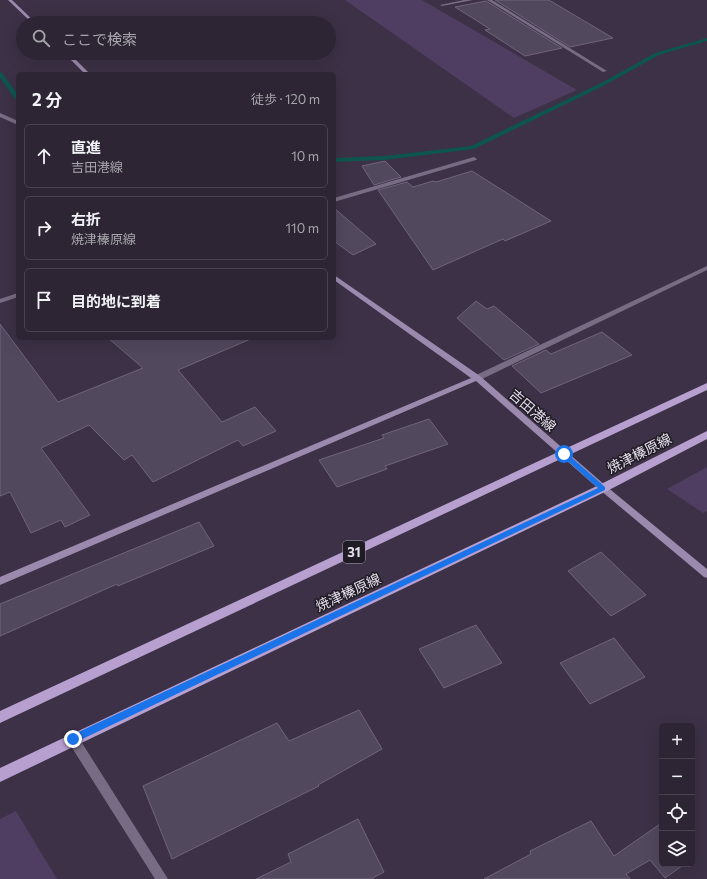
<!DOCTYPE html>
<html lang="ja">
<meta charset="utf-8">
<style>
body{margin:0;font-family:Commissioner,"Noto Sans JP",sans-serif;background:#393140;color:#f1f3f6}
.controls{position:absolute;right:12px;bottom:12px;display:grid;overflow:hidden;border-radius:6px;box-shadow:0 4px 16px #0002}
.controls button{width:36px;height:36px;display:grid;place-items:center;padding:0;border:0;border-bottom:1px solid #48424f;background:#2d2534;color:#f1f3f6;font:20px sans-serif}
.stop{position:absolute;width:12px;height:12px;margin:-9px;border:3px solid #1a73e8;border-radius:50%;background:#fff}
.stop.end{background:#1a73e8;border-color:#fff;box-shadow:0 1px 4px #0008}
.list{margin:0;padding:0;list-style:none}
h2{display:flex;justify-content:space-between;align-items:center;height:52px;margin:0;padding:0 16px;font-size:17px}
h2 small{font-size:13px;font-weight:400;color:#a7a5ac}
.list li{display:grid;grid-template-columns:26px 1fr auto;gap:12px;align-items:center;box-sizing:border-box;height:64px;margin:0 8px 8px;padding:0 8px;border:1px solid #48424f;border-radius:6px}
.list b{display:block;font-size:15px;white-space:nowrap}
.list p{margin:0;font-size:13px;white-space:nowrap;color:#a7a5ac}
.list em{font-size:13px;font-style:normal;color:#a7a5ac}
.icon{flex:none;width:22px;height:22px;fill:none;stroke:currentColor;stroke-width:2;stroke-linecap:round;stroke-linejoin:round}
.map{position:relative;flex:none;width:707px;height:879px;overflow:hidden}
.search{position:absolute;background:#2d2534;box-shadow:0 4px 16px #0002;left:16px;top:16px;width:320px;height:44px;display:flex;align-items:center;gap:10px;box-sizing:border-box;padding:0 14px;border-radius:22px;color:#a7a5ac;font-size:15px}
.panel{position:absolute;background:#2d2534;box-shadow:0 4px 16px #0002;left:16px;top:72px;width:320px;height:268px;border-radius:6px}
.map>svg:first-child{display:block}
.green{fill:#503d62}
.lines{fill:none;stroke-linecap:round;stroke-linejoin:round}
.stream{fill:#0e554f;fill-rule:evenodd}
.building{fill:#52485e;stroke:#6f647c}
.street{fill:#776c83;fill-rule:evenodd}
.secondary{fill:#9b8aae;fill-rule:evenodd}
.primary{fill:#b7a0cf;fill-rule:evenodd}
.route{fill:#1a73e8}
.labels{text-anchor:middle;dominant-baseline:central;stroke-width:3;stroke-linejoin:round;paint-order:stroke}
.shield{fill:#201c25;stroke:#a9a4b0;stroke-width:1}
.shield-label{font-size:13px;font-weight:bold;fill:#e4deeb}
.street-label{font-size:14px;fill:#e4deeb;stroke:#201c25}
</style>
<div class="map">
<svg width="707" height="879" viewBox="0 0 707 879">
<rect width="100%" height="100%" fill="#3c3146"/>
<!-- green -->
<path class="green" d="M345,0H422L577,90L514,118Z
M707,467V511L703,513L667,489Z
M16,811L57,879H0V819Z"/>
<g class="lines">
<!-- stream -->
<path class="stream" d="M707,38V41L659,55L607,84L474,149L384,160L334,162V158L384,156L471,146L603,82L655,53Z
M0,72L2,73L18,95V101L16,100L0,78Z"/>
</g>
<!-- building -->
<path class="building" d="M495,0H549L613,38L570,47Z
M486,1L562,48L525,56L485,30L490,29L455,7Z
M385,161L401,177L374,185L362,166Z
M472,171L551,221L505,241L503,239L433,270L378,190L407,182L413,187L433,181L436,182Z
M334,208L376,244L353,255L334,241Z
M476,301L487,309L494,306L539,344L504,360L457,318Z
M0,324L58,402L143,368L108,338H253L178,370L222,422L255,407L276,431L243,446L238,440L153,482L132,455L124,460L89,425L41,448L90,515L65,527L61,520L31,533L10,492L0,496Z
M602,332L632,355L541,393L512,366L546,350L551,354Z
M429,419L448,444L385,466L387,469L337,487L319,460L384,438L382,435Z
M199,522L214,546L118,586L117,584L0,636V604Z
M601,552L646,595L611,616L568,571Z
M476,625L502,663L444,688L419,649Z
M614,638L645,677L590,704L560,663Z
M359,710L382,749L318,785L319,786L172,859L143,786L277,723L289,741Z
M358,819L384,872L371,879H256L291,862L288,854Z
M591,821L614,856L660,824L662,826V864H685L665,878L650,860L626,874L630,879H484L531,854L530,851Z"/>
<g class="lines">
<!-- street -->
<path class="street" d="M464,0H473L442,6L440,5Z
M487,0H492L607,71L603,72Z
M0,113L18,121V125L0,117Z
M474,157L477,159L476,160L334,202V198Z
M707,266V270L480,380H477L473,378L474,376Z
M18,293V297L0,303V299Z
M73,734L77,735L168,879H155L69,743L68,739L69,735Z"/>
<!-- secondary -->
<path class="secondary" d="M8,0H12L36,23H32Z
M64,53H69L90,74H85Z
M334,275L480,376L606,486L707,569V578L704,577L600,490L476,381L0,585V577L471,378L334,280Z"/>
<!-- primary -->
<path class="primary" d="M707,383V390L0,723V711Z
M707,431V439L607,491L0,782V768L599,485Z"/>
</g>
<!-- route -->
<path class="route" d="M564,451L605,487V490L76,742H70L69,739L70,736L598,488L561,455V452Z"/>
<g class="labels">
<!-- shield labels -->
<rect class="shield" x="343" y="541" width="22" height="22" rx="3"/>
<g class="shield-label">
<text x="354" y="552">31</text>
</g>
<!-- street labels -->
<g class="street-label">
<text transform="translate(533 410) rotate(41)">吉田港線</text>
<text transform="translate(639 453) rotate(-27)">焼津榛原線</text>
<text transform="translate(348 592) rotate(-25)">焼津榛原線</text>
</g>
</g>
</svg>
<div class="controls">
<button>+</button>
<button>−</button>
<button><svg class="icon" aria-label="locate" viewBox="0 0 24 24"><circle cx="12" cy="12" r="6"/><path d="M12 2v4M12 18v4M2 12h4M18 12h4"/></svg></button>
<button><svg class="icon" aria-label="layers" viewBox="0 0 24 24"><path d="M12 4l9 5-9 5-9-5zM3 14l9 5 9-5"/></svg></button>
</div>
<div class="stop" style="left:564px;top:454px"></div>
<div class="stop end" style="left:73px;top:739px"></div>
<div class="search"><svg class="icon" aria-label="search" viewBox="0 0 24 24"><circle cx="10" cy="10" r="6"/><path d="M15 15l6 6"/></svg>ここで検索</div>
<section class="panel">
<h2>2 分<small>徒歩 · 120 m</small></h2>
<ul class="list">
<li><svg class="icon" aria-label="ahead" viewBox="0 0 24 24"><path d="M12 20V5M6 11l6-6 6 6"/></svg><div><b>直進</b><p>吉田港線</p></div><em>10 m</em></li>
<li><svg class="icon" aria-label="right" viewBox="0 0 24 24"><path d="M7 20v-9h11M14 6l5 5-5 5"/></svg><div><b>右折</b><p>焼津榛原線</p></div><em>110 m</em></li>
<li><svg class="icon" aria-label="arrive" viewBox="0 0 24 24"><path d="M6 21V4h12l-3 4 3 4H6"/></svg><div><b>目的地に到着</b></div></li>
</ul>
</section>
</div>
